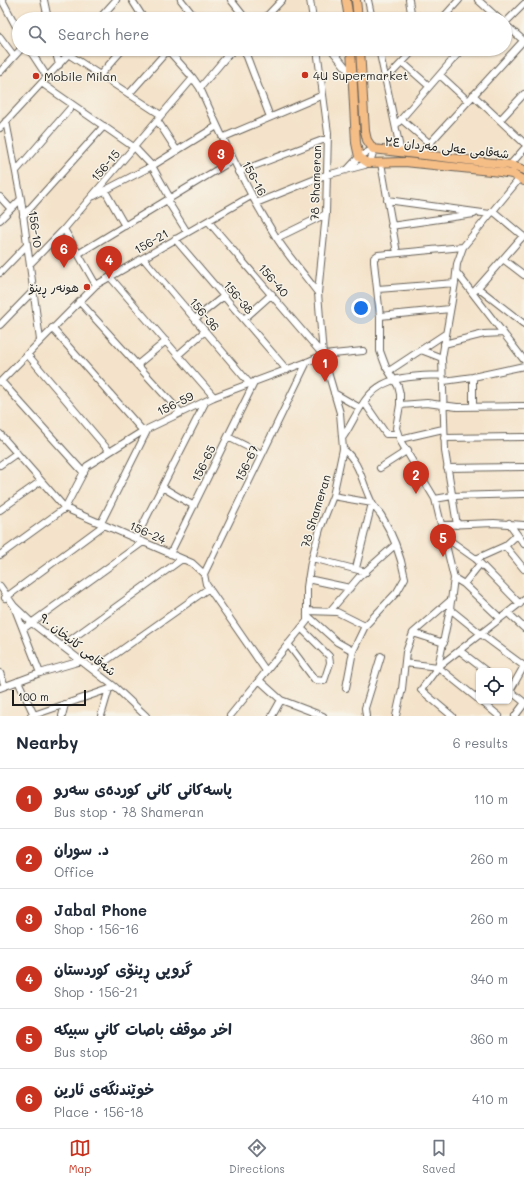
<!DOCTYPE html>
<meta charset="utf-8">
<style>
body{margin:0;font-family:Mali,"Playpen Sans Arabic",sans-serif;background:#f2f2f3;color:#1f2937}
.controls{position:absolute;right:12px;bottom:12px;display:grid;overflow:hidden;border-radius:6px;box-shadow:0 1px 3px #0004}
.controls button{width:36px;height:36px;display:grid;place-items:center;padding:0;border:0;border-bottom:1px solid #e0e1e3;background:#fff;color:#1f2937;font:20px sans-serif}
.scale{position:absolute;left:12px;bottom:10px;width:74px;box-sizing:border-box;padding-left:4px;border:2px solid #1c1c1c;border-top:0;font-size:11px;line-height:14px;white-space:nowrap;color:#1c1c1c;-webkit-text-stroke:3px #f7f3e8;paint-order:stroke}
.you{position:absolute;left:361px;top:308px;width:14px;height:14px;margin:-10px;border:3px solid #fff;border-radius:50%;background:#1a73e8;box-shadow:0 0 0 6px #1a73e833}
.badge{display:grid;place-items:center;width:26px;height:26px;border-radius:50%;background:#c8321e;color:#fff;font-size:13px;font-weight:700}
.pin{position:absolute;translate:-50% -33px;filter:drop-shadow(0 1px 2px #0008)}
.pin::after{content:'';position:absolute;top:21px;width:14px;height:12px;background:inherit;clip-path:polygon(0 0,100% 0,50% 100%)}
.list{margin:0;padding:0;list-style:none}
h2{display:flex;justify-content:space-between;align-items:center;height:52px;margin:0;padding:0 16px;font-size:17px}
h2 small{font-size:13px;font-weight:400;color:#747a83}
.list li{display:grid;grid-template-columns:26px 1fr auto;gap:12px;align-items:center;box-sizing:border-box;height:60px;padding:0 16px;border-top:1px solid #e0e1e3}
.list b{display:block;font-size:15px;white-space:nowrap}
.list p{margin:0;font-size:13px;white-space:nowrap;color:#747a83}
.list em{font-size:13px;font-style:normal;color:#747a83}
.icon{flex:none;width:22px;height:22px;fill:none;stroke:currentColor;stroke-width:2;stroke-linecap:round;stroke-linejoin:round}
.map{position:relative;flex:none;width:524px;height:716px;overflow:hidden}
.search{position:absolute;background:#fff;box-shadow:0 1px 3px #0004;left:12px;right:12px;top:12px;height:44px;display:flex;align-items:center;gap:10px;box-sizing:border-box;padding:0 14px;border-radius:22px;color:#747a83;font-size:15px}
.sheet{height:412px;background:#fff}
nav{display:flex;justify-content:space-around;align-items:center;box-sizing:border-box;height:56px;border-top:1px solid #e0e1e3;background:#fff;font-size:11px;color:#747a83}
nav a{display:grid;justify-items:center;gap:2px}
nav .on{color:#c8321e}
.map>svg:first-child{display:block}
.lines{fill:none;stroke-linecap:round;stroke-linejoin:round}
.minor-casing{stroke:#686259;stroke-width:8}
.major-casing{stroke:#686259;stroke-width:10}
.minor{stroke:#fff;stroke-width:6}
.major{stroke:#f6be87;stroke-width:8}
.poi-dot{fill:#c8321e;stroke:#f7f3e8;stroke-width:1.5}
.labels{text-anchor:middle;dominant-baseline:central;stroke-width:3;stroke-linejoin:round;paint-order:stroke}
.poi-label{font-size:12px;fill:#1c1c1c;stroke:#f7f3e8;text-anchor:start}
.street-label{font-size:12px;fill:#1c1c1c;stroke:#f7f3e8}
</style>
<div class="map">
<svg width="524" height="716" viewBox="0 0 524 716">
<rect width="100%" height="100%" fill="#f7f3e8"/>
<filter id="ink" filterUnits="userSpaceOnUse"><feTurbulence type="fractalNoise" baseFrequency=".025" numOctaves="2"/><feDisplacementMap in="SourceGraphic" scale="8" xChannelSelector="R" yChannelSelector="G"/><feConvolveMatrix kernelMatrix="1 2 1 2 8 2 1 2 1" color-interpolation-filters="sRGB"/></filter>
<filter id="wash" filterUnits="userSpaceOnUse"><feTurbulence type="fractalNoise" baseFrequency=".012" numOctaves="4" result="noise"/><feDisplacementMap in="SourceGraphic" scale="16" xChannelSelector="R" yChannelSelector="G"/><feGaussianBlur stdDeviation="0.9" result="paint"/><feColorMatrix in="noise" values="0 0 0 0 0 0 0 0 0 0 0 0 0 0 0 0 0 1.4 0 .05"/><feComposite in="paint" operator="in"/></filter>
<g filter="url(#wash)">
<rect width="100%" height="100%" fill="#f4e3ca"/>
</g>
<g filter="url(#ink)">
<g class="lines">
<!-- minor casing -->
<g class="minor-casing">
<path id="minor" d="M2,0L19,32
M44,0L48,19
M132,0L144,19
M181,0L196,19
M231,0L246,19
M310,0L313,19
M368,0L372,19
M409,0L412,19
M478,0L499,19
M99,19L116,0
M264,19L282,0
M442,19L459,0
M505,23L524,4
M505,24L524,41
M0,37L14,56
M29,49L48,78
M55,49L59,65
M167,49L193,78L200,88C223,139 246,189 276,237C288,256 304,274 318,293
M221,49L227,56
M244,49L270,117
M331,49L352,75
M379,49L401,153
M68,54L161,115
M403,63L429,86
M0,72L21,49
M440,75L468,101
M99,76L123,49
M386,79L415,49
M43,84L135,148L152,166L170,198
M200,88L227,56L235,49
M129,94L168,50
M473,95L524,143
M401,119L429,143
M157,120L177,151
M500,120L524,94
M6,121L21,199L40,340
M396,125L462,49
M0,128L73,49
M224,137L323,95
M419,155L523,41
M381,163L397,253
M510,165L524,149
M347,170L359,157L373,149
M16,171L73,105
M238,172L328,138
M105,191L125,226
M94,196L152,166L217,126
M0,197L11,209
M167,200L187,232
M387,200L490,214
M256,203L323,176L365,165L371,159L374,150
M493,211L524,237
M23,216L104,126
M0,220L21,199
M208,221L323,355
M391,226L474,214
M64,229L96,285
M277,238L326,214
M175,239L287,370
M78,254L233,160
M143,258L250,384
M503,259L524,275
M30,264L64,229L193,78
M0,273L27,245
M457,273L524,360
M110,277L214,397
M478,288L524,324
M378,289L455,283
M473,293L523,236
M79,301L181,413
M380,316L450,309
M195,319L224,296
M244,319L272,294
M0,325L34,290
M52,328L143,431
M444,344L484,334L503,333
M421,350L442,358
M27,354L109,451
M178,355L205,331
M137,365L166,341
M389,371L445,334
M1,381L84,473
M444,381L473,377
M0,382L96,285L251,196
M334,393L360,408
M364,402L386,434H397
M400,405L427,403L457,407L524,406
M473,407V377L524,366
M0,434L65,508L192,563L204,574L206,584L266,671
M228,437L262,454
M343,437C350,427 355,415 362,405C381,374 410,377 442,375
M444,438L524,437
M400,439L443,429
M0,465L17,453
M380,468L408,450
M447,468L524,467
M162,487L194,506
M333,496L372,503L356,568
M435,499L452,496L524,494
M0,510L41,481
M101,523L148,429
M509,523L524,544
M443,525L494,523L524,525
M457,525L445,451L442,358L455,283L457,264L463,247L520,178
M445,537L476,559L520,604
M136,538L206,401
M505,546L524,569
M170,554L255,381
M0,555L65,508L87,466L143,431L214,397L307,362L323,355L363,351
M312,558L366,572
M476,559L505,546L517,535
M204,574L307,362
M454,578L464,584L500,618
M308,579L350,588
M464,584L480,564
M0,586L14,606L32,623L115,687L146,716
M5,598L104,525
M15,609L40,673
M450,609L481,634L524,666
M307,611L337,612L365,626L397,592L405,578C401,557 393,534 381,515C378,511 374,507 372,503C362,484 361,463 343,449
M330,611L359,577L395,545
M509,614L524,628
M307,615L337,642L353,651
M23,629L143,542
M413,633L444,643
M288,644L315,680L324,681L330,663L329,656L301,628
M62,646L182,559
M460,651L486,671
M405,663L438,667L479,700
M438,667L524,600
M93,670L209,588
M0,673L5,686
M259,680L281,700L323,716
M18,681L34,715
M0,688L40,673L81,661
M346,688L353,651L365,626
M509,690L524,702
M510,691L524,666
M481,701L499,716
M31,716L115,687
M62,716L65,704
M101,716L109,689
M230,716L307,621V587L311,562L320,529L333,496L343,449L340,413L323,355L318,293L326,214L328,133L317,49
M272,716L281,700
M366,716L365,708L381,656
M396,716L402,689L406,652L413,633L452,599
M452,716L421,690L438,667L450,609L454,578L435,499L401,442L396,428L400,405V394L398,386L386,367L380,351V316L374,262V258L378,255L463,247
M515,716L524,704"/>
</g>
<!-- major casing -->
<g class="major-casing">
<path id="major" d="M346,0L349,19
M356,0L358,19
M351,49L356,143L359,157L368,163L405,162L500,172L512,174L524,181
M360,49L365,131L367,140L373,149L510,165L524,170"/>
</g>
<!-- minor -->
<use href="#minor" class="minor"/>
<!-- major -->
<use href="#major" class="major"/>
</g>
</g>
<!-- markers -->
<g class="poi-dot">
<circle cx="305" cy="75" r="4"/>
<circle cx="36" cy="76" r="4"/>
<circle cx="87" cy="287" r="4"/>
</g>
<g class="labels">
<!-- poi labels -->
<g class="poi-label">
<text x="313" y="75">4U Supermarket</text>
<text x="44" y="76">Mobile Milan</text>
<text x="79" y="287" text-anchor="end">ھونەر ڕینۆ</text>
</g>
<!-- street labels -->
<g class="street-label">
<text transform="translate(447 147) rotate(6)">شەقامی عەلی مەردان ٣٤</text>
<text transform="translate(105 165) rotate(-49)">156-15</text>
<text transform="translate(255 178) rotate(62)">156-16</text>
<text transform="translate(315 183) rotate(-88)">78 Shameran</text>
<text transform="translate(36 229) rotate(82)">156-10</text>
<text transform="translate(151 241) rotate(-30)">156-21</text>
<text transform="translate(274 280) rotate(49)">156-40</text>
<text transform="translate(239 297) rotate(50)">156-38</text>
<text transform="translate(205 314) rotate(50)">156-36</text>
<text transform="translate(175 403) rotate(-26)">156-59</text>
<text transform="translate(203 463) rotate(-64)">156-65</text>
<text transform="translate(246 463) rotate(-64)">156-67</text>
<text transform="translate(315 511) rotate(-73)">78 Shameran</text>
<text transform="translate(148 532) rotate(24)">156-24</text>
<text transform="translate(78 644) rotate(38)">شەقامی کانیخان ٩٠</text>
</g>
</g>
</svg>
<div class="controls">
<button><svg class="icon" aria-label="locate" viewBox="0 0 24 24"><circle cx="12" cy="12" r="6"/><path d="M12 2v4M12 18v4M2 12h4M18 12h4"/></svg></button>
</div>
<div class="scale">100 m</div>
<div class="you"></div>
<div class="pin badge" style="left:325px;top:382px">1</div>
<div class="pin badge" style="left:416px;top:494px">2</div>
<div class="pin badge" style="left:221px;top:173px">3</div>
<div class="pin badge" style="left:109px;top:279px">4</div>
<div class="pin badge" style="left:443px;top:557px">5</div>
<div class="pin badge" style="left:64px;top:268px">6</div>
<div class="search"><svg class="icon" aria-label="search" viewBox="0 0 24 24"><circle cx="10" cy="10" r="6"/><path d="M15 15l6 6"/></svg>Search here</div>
</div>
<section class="sheet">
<h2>Nearby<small>6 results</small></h2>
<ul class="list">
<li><span class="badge">1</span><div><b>پاسەکانی کانی کوردەی سەرو</b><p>Bus stop · 78 Shameran</p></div><em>110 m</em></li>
<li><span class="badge">2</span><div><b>د. سوران</b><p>Office</p></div><em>260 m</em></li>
<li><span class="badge">3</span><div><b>Jabal Phone</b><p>Shop · 156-16</p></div><em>260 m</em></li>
<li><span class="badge">4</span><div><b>گروپی ڕینۆی کوردستان</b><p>Shop · 156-21</p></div><em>340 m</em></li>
<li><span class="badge">5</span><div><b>اخر موقف باصات كاني سبيكه</b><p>Bus stop</p></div><em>360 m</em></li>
<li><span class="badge">6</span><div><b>خوێندنگەی ئارین</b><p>Place · 156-18</p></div><em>410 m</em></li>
</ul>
</section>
<nav>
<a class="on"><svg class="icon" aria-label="map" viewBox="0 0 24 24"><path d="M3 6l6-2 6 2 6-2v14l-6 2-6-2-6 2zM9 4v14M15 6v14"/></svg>Map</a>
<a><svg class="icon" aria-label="directions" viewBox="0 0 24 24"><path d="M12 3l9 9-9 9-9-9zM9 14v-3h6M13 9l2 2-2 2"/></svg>Directions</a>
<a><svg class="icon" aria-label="saved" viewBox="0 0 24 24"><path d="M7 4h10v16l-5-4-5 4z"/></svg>Saved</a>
</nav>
